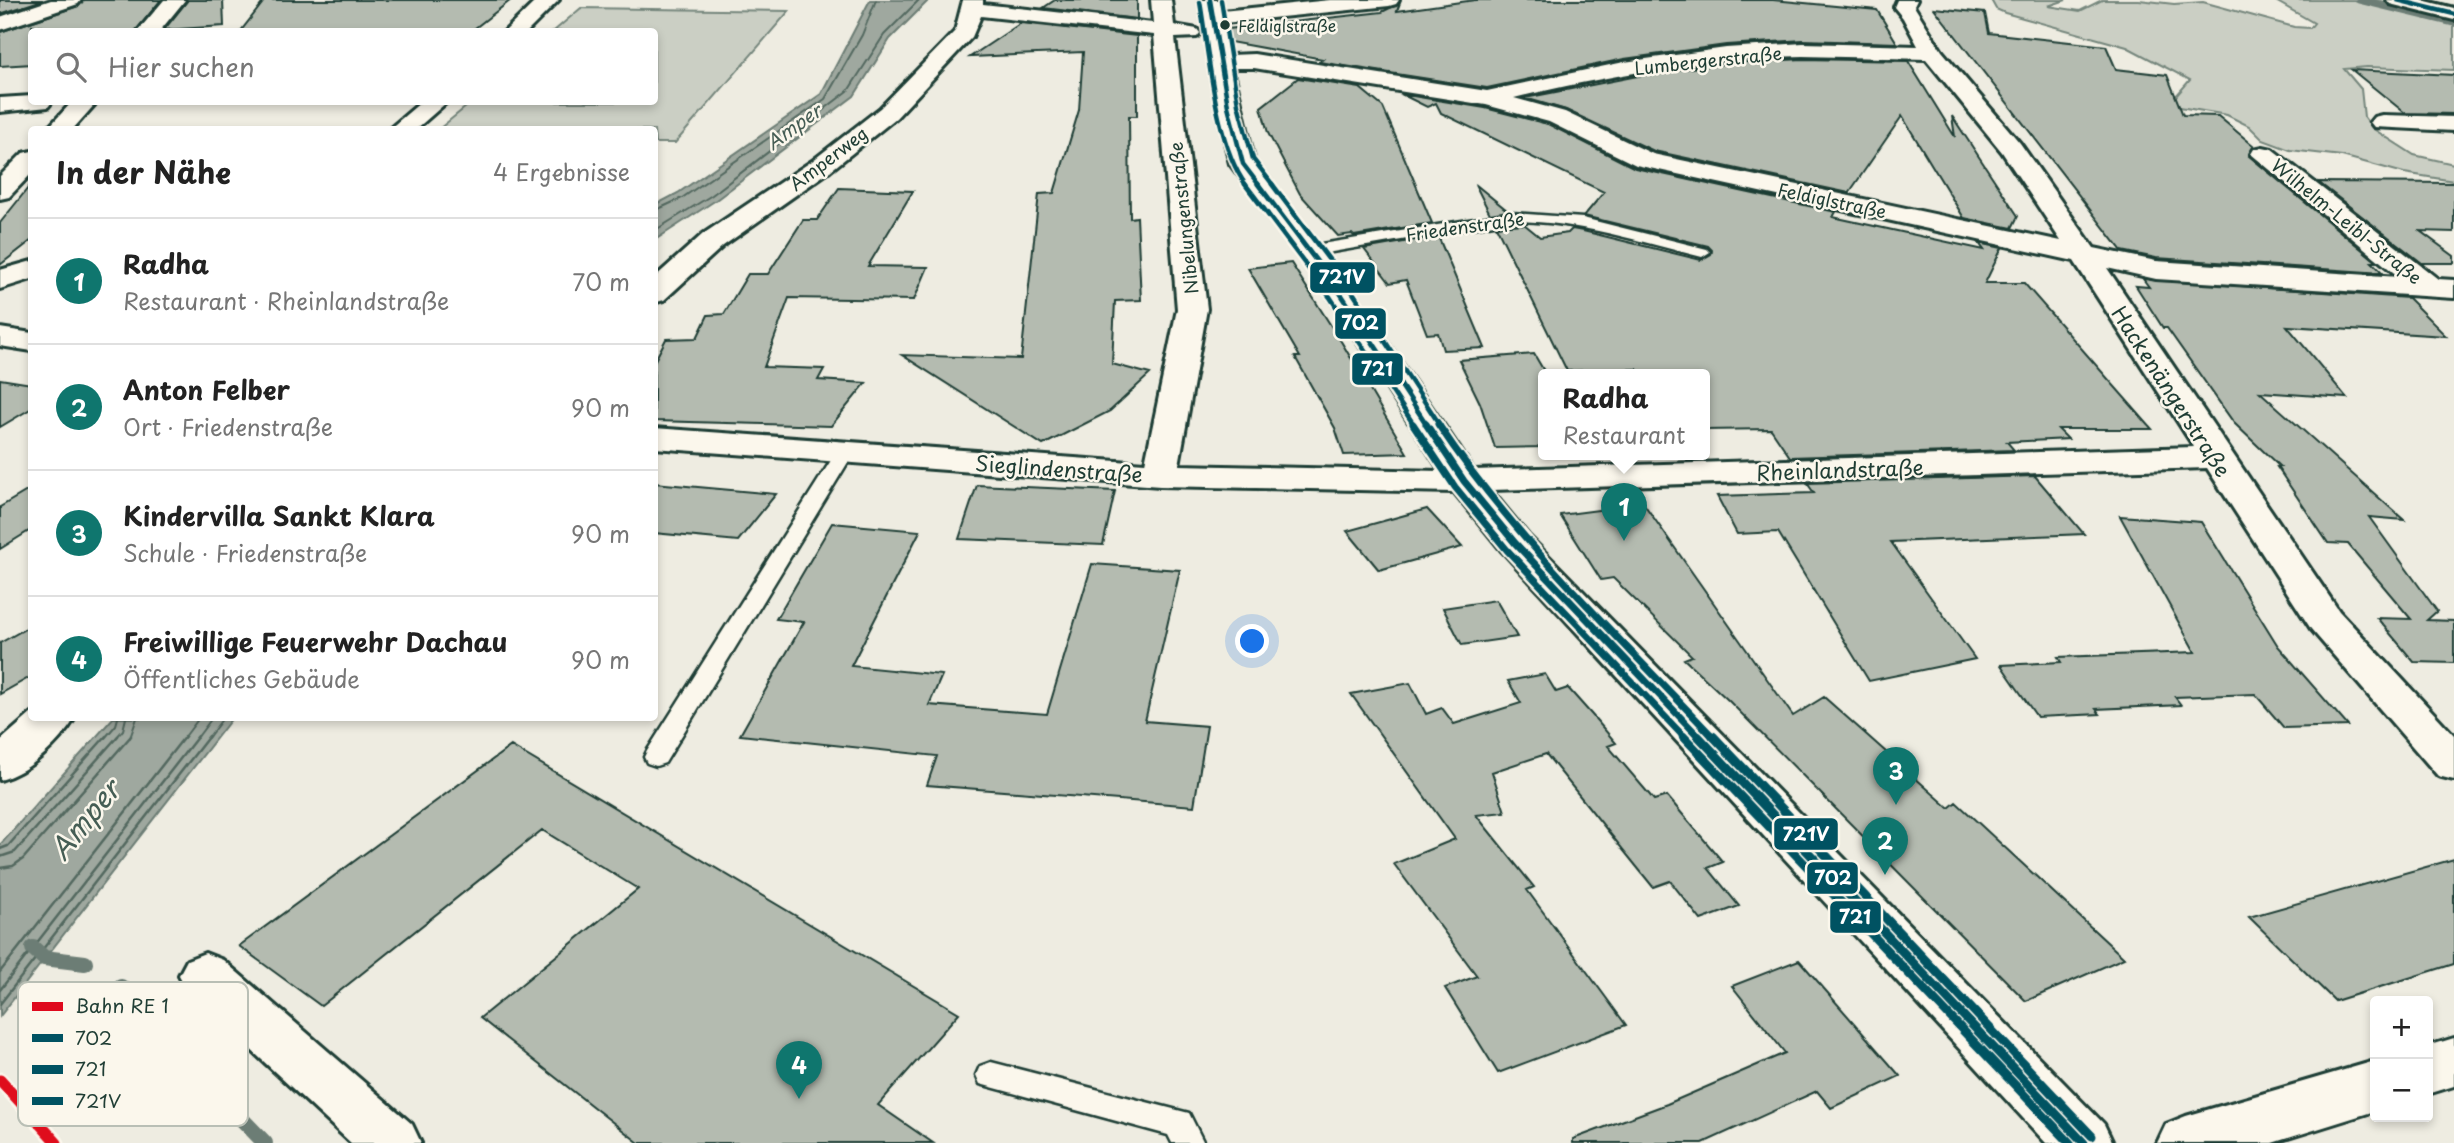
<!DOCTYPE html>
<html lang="de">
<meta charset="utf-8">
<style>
body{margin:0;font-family:"Playpen Sans",sans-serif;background:#f6f6f6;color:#222}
.controls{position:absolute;right:21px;bottom:21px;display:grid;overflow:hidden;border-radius:7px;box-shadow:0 4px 10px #0003}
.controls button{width:63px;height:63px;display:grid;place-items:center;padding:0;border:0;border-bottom:2px solid #e0e0e0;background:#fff;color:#222;font:35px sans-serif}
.you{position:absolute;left:1253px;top:642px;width:24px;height:24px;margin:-18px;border:5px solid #fff;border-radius:50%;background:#1a73e8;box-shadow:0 0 0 10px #1a73e833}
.badge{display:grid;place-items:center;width:46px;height:46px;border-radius:50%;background:#0f766e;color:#fff;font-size:23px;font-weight:700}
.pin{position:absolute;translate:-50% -58px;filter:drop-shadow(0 2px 4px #0008)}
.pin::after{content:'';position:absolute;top:37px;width:24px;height:21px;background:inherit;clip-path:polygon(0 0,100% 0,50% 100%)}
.popup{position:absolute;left:1538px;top:369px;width:172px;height:91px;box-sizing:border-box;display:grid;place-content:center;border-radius:7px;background:#fff;filter:drop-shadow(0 2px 5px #0005);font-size:23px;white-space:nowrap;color:#767676}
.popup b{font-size:26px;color:#222}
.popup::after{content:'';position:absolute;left:50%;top:100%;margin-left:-14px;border:14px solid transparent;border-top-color:#fff}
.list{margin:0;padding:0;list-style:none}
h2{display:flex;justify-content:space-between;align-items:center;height:91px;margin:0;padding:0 28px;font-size:30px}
h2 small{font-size:23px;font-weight:400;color:#767676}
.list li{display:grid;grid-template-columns:46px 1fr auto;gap:21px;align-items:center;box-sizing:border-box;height:126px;padding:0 28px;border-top:2px solid #e0e0e0}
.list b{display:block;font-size:26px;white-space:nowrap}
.list p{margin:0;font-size:23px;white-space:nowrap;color:#767676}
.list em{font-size:23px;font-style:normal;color:#767676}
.icon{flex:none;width:38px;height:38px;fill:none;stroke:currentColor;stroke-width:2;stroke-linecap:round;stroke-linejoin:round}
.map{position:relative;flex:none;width:2454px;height:1143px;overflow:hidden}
.search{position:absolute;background:#fff;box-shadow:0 4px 10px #0003;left:28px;top:28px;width:630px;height:77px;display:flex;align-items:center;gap:18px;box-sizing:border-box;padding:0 24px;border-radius:7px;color:#767676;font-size:26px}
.panel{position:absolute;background:#fff;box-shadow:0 4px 10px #0003;left:28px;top:126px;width:630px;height:595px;border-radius:7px}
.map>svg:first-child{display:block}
.green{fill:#cbcfc4;stroke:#75867c;stroke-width:2}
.water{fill:#9fa89f;stroke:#6c7d74;stroke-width:2}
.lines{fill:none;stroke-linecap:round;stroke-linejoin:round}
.shore-far1{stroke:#52685f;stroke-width:2}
.shore{stroke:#52685f;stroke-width:2.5}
.stream-far1{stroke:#6c7d74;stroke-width:7}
.stream{stroke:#6c7d74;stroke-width:16}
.building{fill:#b4bbb0;stroke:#1f3d34;stroke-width:2}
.service-casing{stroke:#1f3d34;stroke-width:5}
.minor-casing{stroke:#1f3d34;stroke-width:6}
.service{fill:#fbf7ec;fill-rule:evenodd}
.minor{fill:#fbf7ec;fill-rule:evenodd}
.bus-1-far3-casing{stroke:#fbf7ec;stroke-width:8}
.bus-1-far2-casing{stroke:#fbf7ec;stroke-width:10}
.bus-1-far1-casing{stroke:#fbf7ec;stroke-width:12}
.bus-1-casing{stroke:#fbf7ec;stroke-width:14}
.bus-2-far3-casing{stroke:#fbf7ec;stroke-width:8}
.bus-2-far2-casing{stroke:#fbf7ec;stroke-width:10}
.bus-2-far1-casing{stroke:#fbf7ec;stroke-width:12}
.bus-2-casing{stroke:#fbf7ec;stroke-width:14}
.bus-3-far3-casing{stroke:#fbf7ec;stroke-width:8}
.bus-3-far2-casing{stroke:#fbf7ec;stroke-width:10}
.bus-3-far1-casing{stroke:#fbf7ec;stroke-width:12}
.bus-3-casing{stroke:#fbf7ec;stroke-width:14}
.bus-1-far3{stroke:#005262;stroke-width:4.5}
.bus-1-far2{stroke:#005262;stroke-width:5}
.bus-1-far1{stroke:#005262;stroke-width:7}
.bus-1{stroke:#005262;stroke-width:9}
.bus-2-far3{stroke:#005262;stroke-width:4.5}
.bus-2-far2{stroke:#005262;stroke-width:5}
.bus-2-far1{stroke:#005262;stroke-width:7}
.bus-2{stroke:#005262;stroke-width:9}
.bus-3-far3{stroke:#005262;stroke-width:4.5}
.bus-3-far2{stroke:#005262;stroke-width:5}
.bus-3-far1{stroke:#005262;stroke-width:7}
.bus-3{stroke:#005262;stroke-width:9}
.rail-1-casing{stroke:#fbf7ec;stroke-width:17}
.rail-1{stroke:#df091d;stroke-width:11}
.bus-dot{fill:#1f3d34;stroke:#fbf7ec;stroke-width:2.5}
.labels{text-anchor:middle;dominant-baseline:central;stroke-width:5;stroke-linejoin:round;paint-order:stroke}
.far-bus-label{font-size:16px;fill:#1f3d34;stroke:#fbf7ec;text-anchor:start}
.far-street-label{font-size:18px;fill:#1f3d34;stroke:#fbf7ec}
.far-water-label{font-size:19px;font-style:italic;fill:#455d54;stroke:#fbf7ec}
.street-label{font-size:21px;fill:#1f3d34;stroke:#fbf7ec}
.near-water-label{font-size:28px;font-style:italic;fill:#455d54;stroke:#fbf7ec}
.key{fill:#fbf7ec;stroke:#b9bfb5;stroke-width:2}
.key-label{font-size:19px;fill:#1f3d34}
.line-badge{stroke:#fbf7ec;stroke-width:2.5}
.badge-label{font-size:19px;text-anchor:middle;font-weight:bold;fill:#fff}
</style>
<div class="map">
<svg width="2454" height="1143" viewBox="0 0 2454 1143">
<rect width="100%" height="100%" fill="#eeece1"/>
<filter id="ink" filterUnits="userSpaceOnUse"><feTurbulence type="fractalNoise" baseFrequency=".0143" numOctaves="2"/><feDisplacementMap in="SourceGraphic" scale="14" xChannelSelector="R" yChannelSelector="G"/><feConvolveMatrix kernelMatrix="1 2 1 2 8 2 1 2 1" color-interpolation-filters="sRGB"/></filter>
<g filter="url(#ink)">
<!-- green -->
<path class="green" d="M1991,0H2066L2048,6L2080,11L2102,0H2139L2174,4L2203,2L2294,27L2310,28L2314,23L2274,0H2377L2454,19V70L2367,67L2344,69L2361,89L2364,117L2372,128L2414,155L2454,164V181L2404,173L2342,156L2290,150L2263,140L2249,126L2227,115L2168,105L2190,80L2127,47L2005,13L1996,9Z
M581,8L789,11L675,143H655L654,130L439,129L472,102H654V32L554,31Z"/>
<!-- water -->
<path class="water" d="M870,0H929L890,39L854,96L716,200L655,240V205L678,193L821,94Z
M113,718H232L0,1016V845Z"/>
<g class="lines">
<!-- shore-far1 -->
<path class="shore-far1" d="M654,211L682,198L825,99L862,35L876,0
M654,231L712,195L848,91L884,35L919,0
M105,738L116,725L118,718
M116,738L123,730L126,718
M130,738L137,718
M184,738L199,718
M197,738L212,718
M208,738L223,718"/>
<!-- shore -->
<path class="shore" d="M0,849L8,846L106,736
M0,857L15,852L118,736
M0,868L13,866L23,859L131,736
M0,972L185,736
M0,990L198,736
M0,1004L209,736"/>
<!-- stream-far1 -->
<path class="stream-far1" d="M2359,0L2454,23"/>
<!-- stream -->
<path class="stream" d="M33,948L44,958L85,963
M121,987L192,1068L265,1143"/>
</g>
<!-- building -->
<path class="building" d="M0,0H43L0,14Z
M84,0H161L135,32H71L32,25V64L0,66V32L79,6Z
M188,0H223L224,26L164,30Z
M265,0H511L470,32H240Z
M1055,0H1137V19L1043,8Z
M1475,0H1773L1877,10L1897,43L1803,40L1726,45L1624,59L1487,88L1319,62L1323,59L1230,42L1228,29L1382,12L1400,3L1397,11Z
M1934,8L1985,13L1989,33L2106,46L2116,69L2167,75L2183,115L2218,116L2254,146L2249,156L2377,262H2372L2383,273L2156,258L2122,251Z
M1021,23L1137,36V116H1129L1130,218L1137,217L1141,300L1115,301L1112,364L1150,374L1110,411L1043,445L902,355L1021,359L1039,194L1054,193L1079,110L1083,52L970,57Z
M1803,59L1908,61L1955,137L1952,116L2018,216L2012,228L1964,218L1902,116L1849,193L1654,151L1566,110L1525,98L1658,72L1731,63Z
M2352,70L2454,75V114L2405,113Z
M1298,78L1360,88L1383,107L1432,223L1354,236L1352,234L1338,236L1300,194L1268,133L1261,107Z
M1401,94L1485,108L1548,124L1635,168L1836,212L1833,217L1984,250L1979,243L2002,248L1985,283H2024L2152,429H2058L2068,439L2007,442L2014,450L1790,457L1771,429L1704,430V375H1641L1637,369L1567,371L1496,226L1524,224L1540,237L1568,233L1572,229L1583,231L1701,260L1711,254L1712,250L1708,246L1584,216L1604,192L1441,113L1436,103L1427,107Z
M2318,182L2454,183V232L2420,231L2454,256V263H2422Z
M32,183V240L0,265V223Z
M1475,184L1508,211L1490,214Z
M839,188L913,191L868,266L928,267L914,300L789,298L764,367L824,369L818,380L866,383L831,426L654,421V362L666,339L697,338L708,315L724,314L748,274H768L803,220H817Z
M1438,236L1485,348L1443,350L1438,333L1427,334L1406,280L1390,283L1364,249Z
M1291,263L1342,343L1407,453L1344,455L1335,428L1295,357H1300L1248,268Z
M2143,279L2408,298L2446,336L2287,326L2347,398L2260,392L2404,520L2369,517L2437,611L2427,620L2454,621V663L2414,662L2377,618L2411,619L2348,544L2328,543L2277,467H2280L2234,423L2167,328H2163L2136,286L2149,287Z
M1534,354L1544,371V447L1495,448L1480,403L1459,360Z
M0,379L32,384V408L0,427Z
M2035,476L2084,534L1891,542L1975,659L1869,681L1778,532L1737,534L1717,496L1814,493L1807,483Z
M654,483L776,494L738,541L654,533Z
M977,485L1115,491L1103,545L959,539Z
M32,488V529L0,549V507Z
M1644,504L1793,716L1824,697L1949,808L1956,802L2124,958L2026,1001L1729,701L1684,659L1692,656L1613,578L1601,580L1560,515Z
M1427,509L1462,547L1379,570L1347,531Z
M2120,516L2201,522L2278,646L2348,726L2284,728L2255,694L2175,697L2181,705L2096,709L2100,714L2037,717L2001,665L2061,662L2058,657L2195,652Z
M832,523L920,531L851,666L942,675L929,705L1047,714L1092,564L1180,570L1145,721L1207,726L1194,806L927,785L937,756L740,735L804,622L776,619Z
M1496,600L1517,637L1462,645L1443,608Z
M32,625V676L0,694V643Z
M1545,674L1556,692L1568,688L1592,715L1616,743L1608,746L1654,800L1667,796L1723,862L1708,868L1739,906L1701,920L1670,881L1653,887L1546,754L1492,772L1505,812L1476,815L1534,887L1527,890L1626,1025L1498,1073L1445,988L1477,976L1394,864L1455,839L1351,694L1410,683L1426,714L1442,708L1454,724L1521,703L1508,681Z
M511,746L959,1013L878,1105L933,1143H639L480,1018L638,889L542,830L321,1006L239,946Z
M2454,859V964L2335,1001L2249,917Z
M1799,960L1900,1076L1831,1108L1817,1091L1703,1143H1573V1139L1667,1104L1785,1053L1732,986Z"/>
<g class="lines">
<!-- service casing -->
<g class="service-casing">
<path id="service" d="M1511,213L1583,218L1707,249L1710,252L1702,257C1638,241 1577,221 1511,221L1309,256L1301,251L1309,246Z
M844,448L853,454L665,763L656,766L647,763L644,757L647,751L835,454Z
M991,1062L1189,1113L1204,1143H1172L1168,1135L980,1084L976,1075L980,1066Z"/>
</g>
<!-- minor casing -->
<g class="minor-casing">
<path id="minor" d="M51,0H81L78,4L0,30V17Z
M164,0H185L159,32H137Z
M537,0H559L527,32H504Z
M963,0H983V4L1153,23L1151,0H1171L1174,25L1197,29L1200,33L1197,37L1175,38L1207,309L1179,465L1440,471L1326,294L1230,164L1216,106L1200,0H1220L1222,11L1330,0H1399L1396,4L1389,6L1224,23L1230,55L1254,54L1487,91L1624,62L1726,48L1803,43L1918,46L1903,18L1894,7L1897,0H1917L1914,6L1942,51L2020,143L2094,248L2156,261L2399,277L2251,154L2254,149L2263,147L2272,149L2438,279L2454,280V298L2156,279L2107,268L2339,611L2454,735V780L2438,776L2311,629L2207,468L1491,490L1528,535L2104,1124L2113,1143H2046L1502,551L1454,492L1160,486L654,448V428L1145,463L1177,309L1154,35L981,16L972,37L896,118L830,171L723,246L664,300L654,303V278L703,234L812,161L880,108L955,31ZM1803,56L1926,59L2002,152L2061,241L1653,154L1565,112L1514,98C1609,75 1706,58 1803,56ZM1233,68H1254L1486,105L1549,122L1636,165L2074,261L2194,447L1474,470L1349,285L1255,163Z
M2387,0H2422L2454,8V20L2390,4Z
M32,96V102H52L48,107L0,112V98Z
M72,102H97L72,130H46Z
M421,102H447L415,130H388Z
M2382,115L2454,117V131L2374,127L2370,122L2374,117Z
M32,151V173L9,197L0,199V176L23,153Z
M32,261V279L0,289V270Z
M0,328L32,333V351L0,346Z
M32,713V718H75C59,744 29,772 0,780V741Z
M205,953L223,960L412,1124L421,1143H351L187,990L179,975L187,960Z
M2454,1038V1086L2428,1094V1046Z
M2375,1061V1111L2272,1143H2157L2166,1124L2186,1116Z"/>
</g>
<!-- service -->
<use href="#service" class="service"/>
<!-- minor -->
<use href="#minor" class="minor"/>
<!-- bus-1-far3 casing -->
<g class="bus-1-far3-casing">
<path id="bus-1-far3" d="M1210,0L1228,106L1243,164L1259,185
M2397,0L2454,14"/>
</g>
<!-- bus-1-far2 casing -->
<g class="bus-1-far2-casing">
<path id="bus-1-far2" d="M1258,184L1339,291L1427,425"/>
</g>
<!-- bus-1-far1 casing -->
<g class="bus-1-far1-casing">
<path id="bus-1-far1" d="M1426,424L1464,481L1515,543L1700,738"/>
</g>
<!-- bus-1 casing -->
<g class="bus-1-casing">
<path id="bus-1" d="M1698,736L2084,1143"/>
</g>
<!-- bus-2-far3 casing -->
<g class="bus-2-far3-casing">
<path id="bus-2-far3" d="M1200,2C1209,54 1215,144 1246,185"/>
</g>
<!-- bus-2-far2 casing -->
<g class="bus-2-far2-casing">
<path id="bus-2-far2" d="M1245,184L1330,297L1414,425"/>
</g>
<!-- bus-2-far1 casing -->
<g class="bus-2-far1-casing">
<path id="bus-2-far1" d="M1413,424L1455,487L1507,550L1685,738"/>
</g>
<!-- bus-2 casing -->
<g class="bus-2-casing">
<path id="bus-2" d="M1683,736L2070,1143"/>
</g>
<!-- bus-3-far3 casing -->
<g class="bus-3-far3-casing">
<path id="bus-3-far3" d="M1221,0L1238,104L1253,159L1273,185"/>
</g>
<!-- bus-3-far2 casing -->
<g class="bus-3-far2-casing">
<path id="bus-3-far2" d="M1272,184L1348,285L1440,425"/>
</g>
<!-- bus-3-far1 casing -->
<g class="bus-3-far1-casing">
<path id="bus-3-far1" d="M1438,424C1515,540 1619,637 1714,738"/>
</g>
<!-- bus-3 casing -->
<g class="bus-3-casing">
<path id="bus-3" d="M1713,736L2092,1136"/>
</g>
<!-- bus-1-far3 -->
<use href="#bus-1-far3" class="bus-1-far3"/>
<!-- bus-1-far2 -->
<use href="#bus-1-far2" class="bus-1-far2"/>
<!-- bus-1-far1 -->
<use href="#bus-1-far1" class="bus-1-far1"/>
<!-- bus-1 -->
<use href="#bus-1" class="bus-1"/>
<!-- bus-2-far3 -->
<use href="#bus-2-far3" class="bus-2-far3"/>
<!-- bus-2-far2 -->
<use href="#bus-2-far2" class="bus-2-far2"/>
<!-- bus-2-far1 -->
<use href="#bus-2-far1" class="bus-2-far1"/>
<!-- bus-2 -->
<use href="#bus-2" class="bus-2"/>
<!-- bus-3-far3 -->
<use href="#bus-3-far3" class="bus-3-far3"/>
<!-- bus-3-far2 -->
<use href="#bus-3-far2" class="bus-3-far2"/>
<!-- bus-3-far1 -->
<use href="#bus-3-far1" class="bus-3-far1"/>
<!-- bus-3 -->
<use href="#bus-3" class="bus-3"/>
<!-- rail-1 casing -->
<g class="rail-1-casing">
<path id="rail-1" d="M0,1080L57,1143"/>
</g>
<!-- rail-1 -->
<use href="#rail-1" class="rail-1"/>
</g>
</g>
<!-- markers -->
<circle class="bus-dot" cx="1225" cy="25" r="6"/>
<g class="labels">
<!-- far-bus labels -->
<g class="far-bus-label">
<text x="1238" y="25">Feldiglstraße</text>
</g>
<!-- far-street labels -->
<g class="far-street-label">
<text transform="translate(1708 60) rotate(-6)">Lumbergerstraße</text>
<text transform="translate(828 158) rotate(-37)">Amperweg</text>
<text transform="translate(1832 200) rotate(12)">Feldiglstraße</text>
<text transform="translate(1183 218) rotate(-96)">Nibelungenstraße</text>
<text transform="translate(2347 221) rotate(39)">Wilhelm-Leibl-Straße</text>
<text transform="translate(1465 226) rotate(-8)">Friedenstraße</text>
</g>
<!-- far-water labels -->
<g class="far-water-label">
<text transform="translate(793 126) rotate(-36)">Amper</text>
</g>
<!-- street labels -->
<g class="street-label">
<text transform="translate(2172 391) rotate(57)">Hackenängerstraße</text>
<text transform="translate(1059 468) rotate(4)">Sieglindenstraße</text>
<text transform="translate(1840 469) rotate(-2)">Rheinlandstraße</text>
</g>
<!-- near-water labels -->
<g class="near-water-label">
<text transform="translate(84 819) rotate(-51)">Amper</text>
</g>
</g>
<!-- legend -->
<rect x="18" y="982" width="230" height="144" rx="10" class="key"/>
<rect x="32" y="1002" width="31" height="9" fill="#df091d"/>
<rect x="32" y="1034" width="31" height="8" fill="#005262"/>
<rect x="32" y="1065" width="31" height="9" fill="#005262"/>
<rect x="32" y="1097" width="31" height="8" fill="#005262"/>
<g class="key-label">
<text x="75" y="1013">Bahn RE 1</text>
<text x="75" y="1045">702</text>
<text x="75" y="1076">721</text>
<text x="75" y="1108">721V</text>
</g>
<g class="line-badge">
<rect x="1309" y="261" width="67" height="33" rx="7" fill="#005262"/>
<rect x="1334" y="307" width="53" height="33" rx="7" fill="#005262"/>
<rect x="1351" y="352" width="53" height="34" rx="7" fill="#005262"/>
<rect x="1773" y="817" width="66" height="34" rx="7" fill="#005262"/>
<rect x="1806" y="861" width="53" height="34" rx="7" fill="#005262"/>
<rect x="1829" y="900" width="53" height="34" rx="7" fill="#005262"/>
</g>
<g class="badge-label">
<text x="1342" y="284">721V</text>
<text x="1360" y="330">702</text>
<text x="1377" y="376">721</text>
<text x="1806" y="841">721V</text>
<text x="1833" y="885">702</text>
<text x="1855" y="924">721</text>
</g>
</svg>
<div class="controls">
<button>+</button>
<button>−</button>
</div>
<div class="you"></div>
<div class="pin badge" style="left:1624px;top:541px">1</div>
<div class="popup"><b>Radha</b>Restaurant</div>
<div class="pin badge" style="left:1885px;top:875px">2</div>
<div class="pin badge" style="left:1896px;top:805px">3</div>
<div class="pin badge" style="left:799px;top:1099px">4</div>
<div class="search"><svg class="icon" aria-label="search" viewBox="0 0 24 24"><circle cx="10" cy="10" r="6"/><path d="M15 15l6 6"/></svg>Hier suchen</div>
<section class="panel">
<h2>In der Nähe<small>4 Ergebnisse</small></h2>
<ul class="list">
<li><span class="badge">1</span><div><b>Radha</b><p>Restaurant · Rheinlandstraße</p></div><em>70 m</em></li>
<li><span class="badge">2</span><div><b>Anton Felber</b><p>Ort · Friedenstraße</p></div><em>90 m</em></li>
<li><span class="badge">3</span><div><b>Kindervilla Sankt Klara</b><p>Schule · Friedenstraße</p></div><em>90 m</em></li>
<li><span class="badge">4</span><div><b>Freiwillige Feuerwehr Dachau</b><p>Öffentliches Gebäude</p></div><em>90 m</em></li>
</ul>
</section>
</div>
